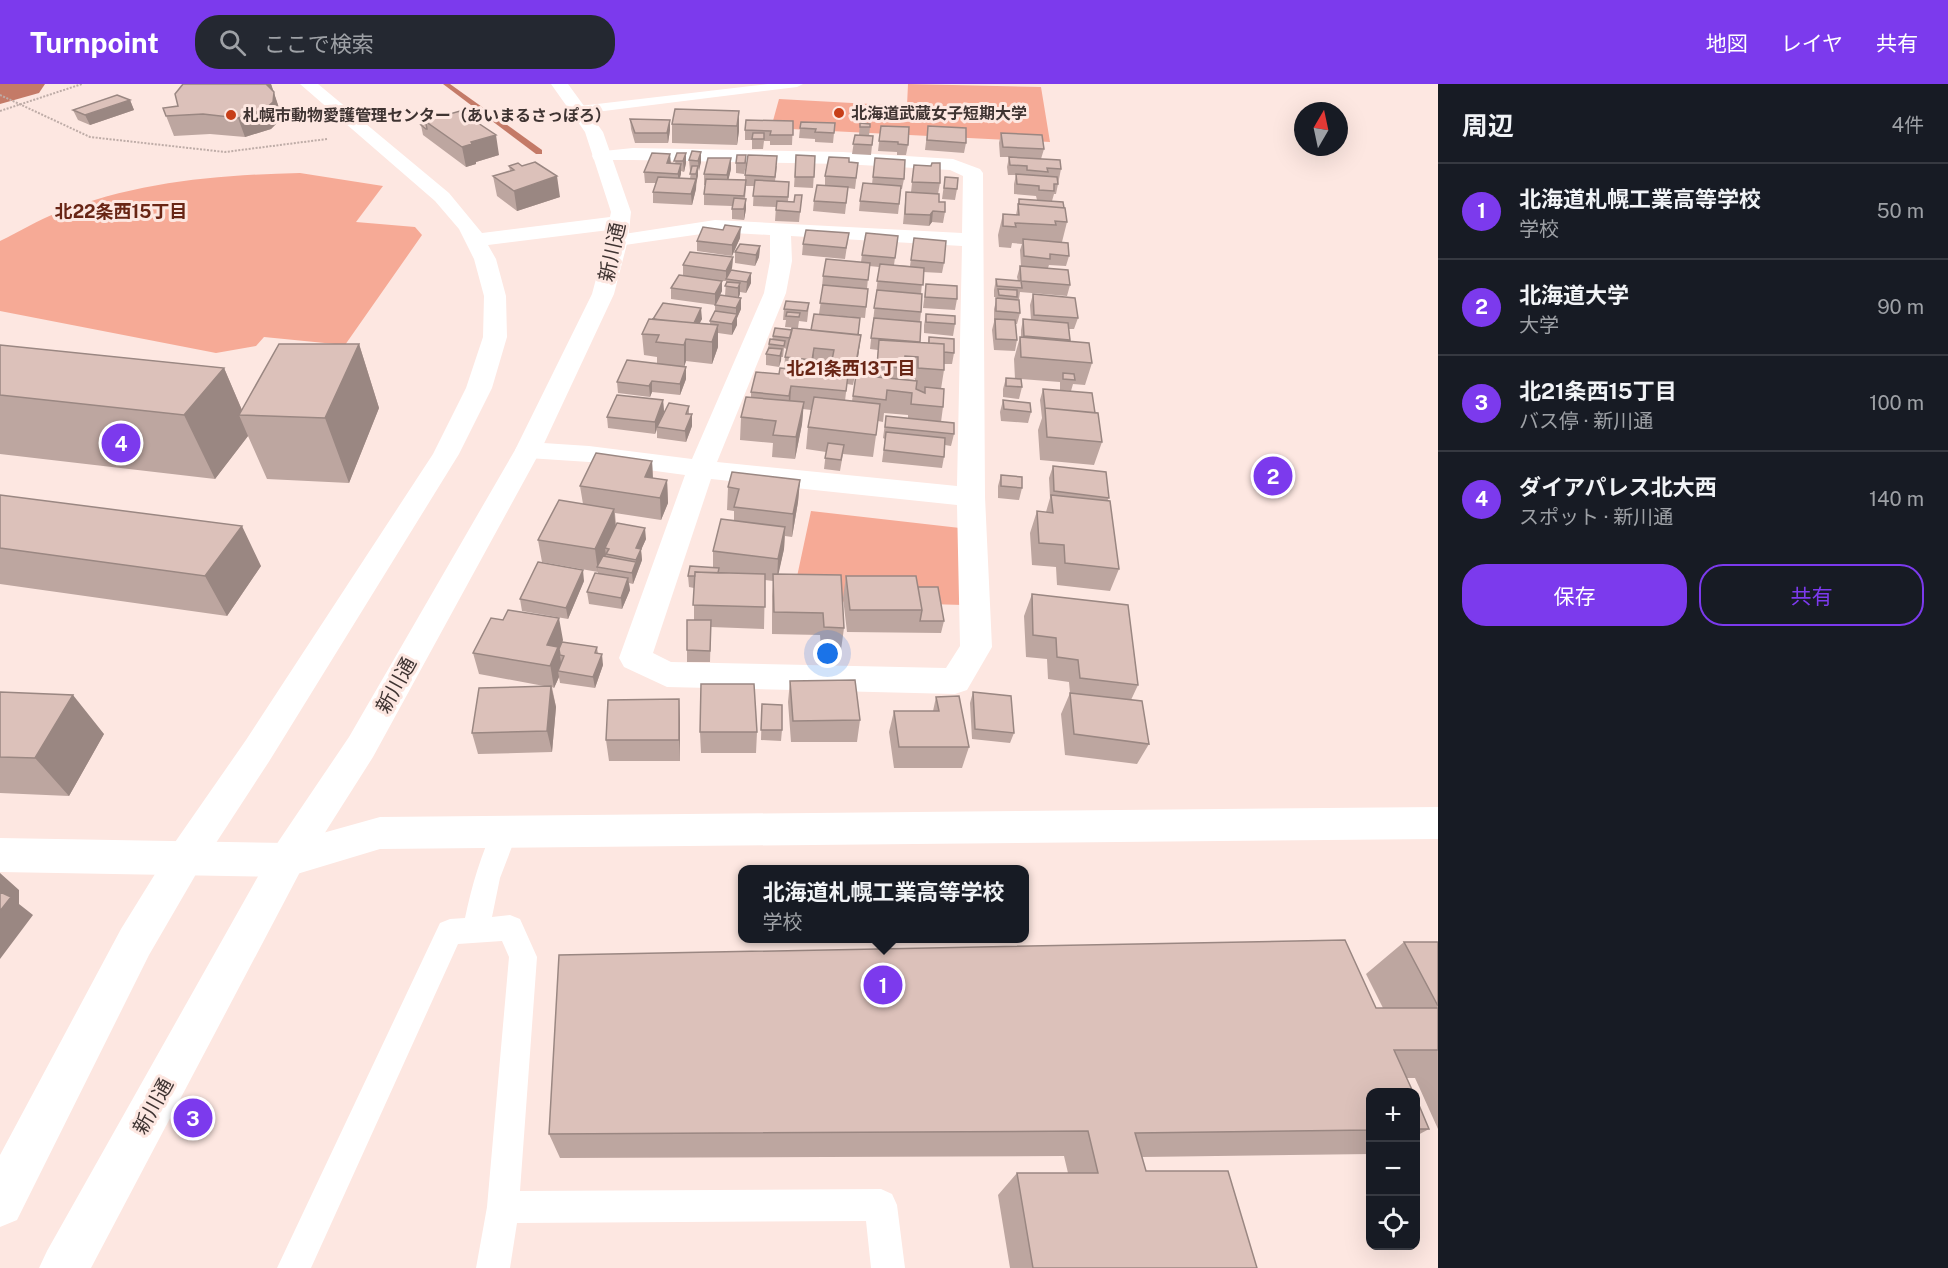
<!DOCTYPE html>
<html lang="ja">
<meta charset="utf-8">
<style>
body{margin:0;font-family:"Public Sans","Noto Sans JP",sans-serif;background:#242831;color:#f1f3f6}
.controls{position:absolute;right:18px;bottom:18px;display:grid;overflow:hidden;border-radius:12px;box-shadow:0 6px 24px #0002}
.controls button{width:54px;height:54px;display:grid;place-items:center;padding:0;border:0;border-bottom:2px solid #363941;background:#171b24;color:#f1f3f6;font:30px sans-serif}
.compass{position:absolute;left:1294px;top:18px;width:54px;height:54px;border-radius:50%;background:#171b24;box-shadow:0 6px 24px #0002;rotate:9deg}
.you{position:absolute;left:828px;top:570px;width:21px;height:21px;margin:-15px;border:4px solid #fff;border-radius:50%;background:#1a73e8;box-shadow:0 0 0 9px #1a73e833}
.badge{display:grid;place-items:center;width:39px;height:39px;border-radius:50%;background:#7c3aed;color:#fff;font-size:20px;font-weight:700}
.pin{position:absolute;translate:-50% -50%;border:3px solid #fff;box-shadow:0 2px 6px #0006}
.popup{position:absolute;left:738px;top:781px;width:291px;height:78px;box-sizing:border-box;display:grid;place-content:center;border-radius:12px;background:#171b24;filter:drop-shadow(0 2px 4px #0005);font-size:20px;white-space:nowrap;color:#9ea1a6}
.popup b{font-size:22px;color:#f1f3f6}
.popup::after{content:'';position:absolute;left:50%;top:100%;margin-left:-12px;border:12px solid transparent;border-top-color:#171b24}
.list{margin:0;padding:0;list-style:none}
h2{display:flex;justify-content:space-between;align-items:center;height:78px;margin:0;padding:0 24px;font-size:26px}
h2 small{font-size:20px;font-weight:400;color:#9ea1a6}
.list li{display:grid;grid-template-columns:39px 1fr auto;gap:18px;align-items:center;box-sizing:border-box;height:96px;padding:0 24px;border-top:2px solid #363941}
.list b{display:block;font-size:22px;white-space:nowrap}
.list p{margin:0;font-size:20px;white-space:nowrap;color:#9ea1a6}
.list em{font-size:20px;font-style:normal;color:#9ea1a6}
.actions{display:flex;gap:12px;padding:18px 24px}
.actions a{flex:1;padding:14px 0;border:2px solid #7c3aed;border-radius:24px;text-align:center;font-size:21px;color:#7c3aed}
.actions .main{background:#7c3aed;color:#fff}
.icon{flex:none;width:33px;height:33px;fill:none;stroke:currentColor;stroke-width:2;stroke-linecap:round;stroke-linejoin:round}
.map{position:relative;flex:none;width:1438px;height:1184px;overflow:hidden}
header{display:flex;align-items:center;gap:36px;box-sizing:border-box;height:84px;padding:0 30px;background:#7c3aed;color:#fff}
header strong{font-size:28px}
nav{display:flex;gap:33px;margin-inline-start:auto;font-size:21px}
.search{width:420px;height:54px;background:#242831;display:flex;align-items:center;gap:15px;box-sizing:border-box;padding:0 21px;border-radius:24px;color:#9ea1a6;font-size:22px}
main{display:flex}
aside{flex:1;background:#171b24}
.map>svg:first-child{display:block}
.green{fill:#f6aa96}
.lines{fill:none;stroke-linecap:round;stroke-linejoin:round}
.stream{fill:#c47a67;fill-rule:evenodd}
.river{fill:#c47a67;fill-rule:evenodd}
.path{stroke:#beaca7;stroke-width:2;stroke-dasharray:2 1.5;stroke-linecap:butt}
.service{fill:#fff;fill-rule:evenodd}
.minor{fill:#fff;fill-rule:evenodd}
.tertiary{fill:#fff;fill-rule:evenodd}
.wall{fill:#bda6a0;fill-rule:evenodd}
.shaded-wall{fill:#9a8782}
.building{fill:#dcc1ba;stroke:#9a8782;stroke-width:1.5}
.poi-dot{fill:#c73e18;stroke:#fde7e1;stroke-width:2}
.labels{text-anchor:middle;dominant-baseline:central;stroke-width:6;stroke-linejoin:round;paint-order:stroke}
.far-poi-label{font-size:16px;font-weight:bold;fill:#3f3432;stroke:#fde7e1;text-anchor:start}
.far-neighbourhood-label{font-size:18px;font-weight:bold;fill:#682515;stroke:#fde7e1}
.street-label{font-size:20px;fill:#3f3432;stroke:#fde7e1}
</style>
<header>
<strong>Turnpoint</strong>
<div class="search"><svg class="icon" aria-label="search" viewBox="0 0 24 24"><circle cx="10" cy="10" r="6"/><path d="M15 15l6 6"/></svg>ここで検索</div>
<nav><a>地図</a><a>レイヤ</a><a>共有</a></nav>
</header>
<main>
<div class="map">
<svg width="1438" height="1184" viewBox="0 0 1438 1184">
<rect width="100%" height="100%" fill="#fde7e1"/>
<!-- green -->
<path class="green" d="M908,0L1041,3L1050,58L771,44L779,15L907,22Z
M300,89L383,102L356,138L415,143L422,151L345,261L264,253L256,262L216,269L0,227V157C19,148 38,136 57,129C137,98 215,91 300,89Z
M811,427L960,444L963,521L792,516Z"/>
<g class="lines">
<!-- stream -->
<path class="stream" d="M443,0H450L542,66V70H536Z"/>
<!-- river -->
<path class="river" d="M0,0H45L39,9L0,20Z"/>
<!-- path -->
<path class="path" d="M0,11L90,53L225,68L327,55
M0,27L82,0"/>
<!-- service -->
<path class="service" d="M768,0H803L797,3L580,30L574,26L580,22Z
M505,736L514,739L518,747L500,794L492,833L510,831L520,835L537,873L520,1107L881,1105L892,1110L897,1121L905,1184H871L866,1137L517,1139L510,1184H476L487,1123L509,873L502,857L458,860L311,1184H277L440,839L450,835L465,834C472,801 481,770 496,739Z"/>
<!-- minor -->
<path class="minor" d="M633,64L843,68L953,75L980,85L983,89L985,413L992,563L967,606L955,610L667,603L624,583L619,574L685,391L589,378L528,374L519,372L515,366L519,360L528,358L589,362L692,375L764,209L770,177V151L715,148L618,162L611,160L608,156L611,152L715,136L962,149L963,92L950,86L843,80L633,76H594L592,72L594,68ZM791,152L962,162L957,402L717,378L786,209L792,177ZM711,395L957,421L960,562L946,584L671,578L653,569Z
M1438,723V755L380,765L287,793L0,788V754L287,759L380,733Z"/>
<!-- tertiary -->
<path class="tertiary" d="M300,0H318L449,109L482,149L610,133L611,128L585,48L551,0H568L603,48L631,128L628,156L614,210L541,366L373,673L300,788L91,1184H39L47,1167L274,764L349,653L515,366L592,210L609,146L488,161L496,175L506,212L507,253L492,304L459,370L270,676L199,785L149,871L17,1136L0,1143V1071L121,845L173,761L246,656L433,370L466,304L483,253L484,212L474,175L459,145L435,117Z"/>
</g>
<!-- wall -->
<path class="wall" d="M271,0L280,27L279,37L271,45L245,53L210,50L174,52L163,24L178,22Z
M130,16L134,26L90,41L78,36L73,26Z
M739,27V47L737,61L672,59V40Z
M630,35L670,46L668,59H635L631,45Z
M425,37L499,71L476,78V80L466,83L423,51L421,41L426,40Z
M793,37L792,61H770V57H764L763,65H752V56H745V46Z
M835,39L833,59L815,58V55L799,54L800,44Z
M860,39L870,43L869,52H873L871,71L852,70L855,51H859Z
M881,42L908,61L906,71H897V68L878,67Z
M928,42L966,59L964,69L925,66Z
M1001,49L1044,65L1041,75L1061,85L1056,110H1054L1052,117L1037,116L1036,112L1014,110V100L1016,91H1008L1007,83L1009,73H1000L999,59Z
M701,68V78L698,87L696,105L692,121L653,119V108L656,99H645L644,88L675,80L677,69L686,79L684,88L681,87L680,94L690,95L691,87H690L689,76Z
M746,71V81L744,90L736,89V79Z
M796,71L815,72L813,104L794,103Z
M875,74L904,95L902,105H901L898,130L859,127L860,117L872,100Z
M849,78L857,89L855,105L848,104L845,130L813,127L814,117L825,102V92Z
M914,81L940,99L938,110L939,118L945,128L943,139L932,138L929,142L903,140L906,108H911Z
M509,82H522L560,113L517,127L497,112L493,92L510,87Z
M777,82L775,97L789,98L788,117L794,118L802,111L799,138L775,137L776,123L753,122L754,102H746L745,115H746V125L744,136L732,135V122L704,121V110L705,101H704V90L731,85L728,96H745V91Z
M945,93L957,105L955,116L942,115Z
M1019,115L1067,138L1062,158L1069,172L1066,182L1049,181L1048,184L1070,201L1067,212L1020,208L1019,215H1017V216L1020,229L1017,240H1016L1017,256L1015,267L994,266L992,246L994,238V225L997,213H994V206L996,195L1018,197L1017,193L1020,182H1021L1020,166L1022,160L1012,159L1011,164L999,163L998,151L1003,130L1016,131Z
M723,146L740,154L732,172L697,167V157Z
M849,149L845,175L802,171L803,160Z
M898,152L894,181L910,182L914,154L944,179L942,189L923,188L921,210V228L920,238V259H928L929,253L954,269L952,280H944V286L941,305L943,323L941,338L954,350L951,362L945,361L944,373L942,384L882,378L885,355L883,354L886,332L908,334V331L884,329L883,338L878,337L873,373L843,370L840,387L824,385L826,368L806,365L808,343L811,326L803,325L802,340L795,375L772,373L773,359L740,356L741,333L751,313V308L779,290L784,285L785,273L787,265L784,264L783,273H781L779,283L766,281V270L769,260L772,256L773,252L861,251L858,273L853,301L847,300L845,317H852L856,291L875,293L878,266L870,265L879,183L869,182L867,205H868L865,234L819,230L823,203H822L823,192L861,178L862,171ZM813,286L831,288L830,289L812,288ZM903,294L915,295V296L902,295Z
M760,162L759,173L755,182L735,179V168Z
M733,173L732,184L731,186L751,189V199L746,209L740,208L739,213L741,214V225L737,234V241L732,251L718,249V263L712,280L686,277L684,283L657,280V273L644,271L642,250L702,235L699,239L710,240V237L715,227V221L671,215V204L683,191V181ZM722,197H726L725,212L720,211L722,207Z
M926,200L957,215L955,226L923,224Z
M1033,210L1078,234L1074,245H1069L1070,257L1092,279L1085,301L1073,300L1071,307L1060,306V298L1021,295L1022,303L1019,315L1003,313V305L1006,294L1015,295L1014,275L1020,253H1021V246L1023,235L1031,236L1030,221Z
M809,219L808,230L807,238L799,237L798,244L785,243L786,236H783L784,225Z
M926,230L955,240L953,252L924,249V241Z
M359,260L379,324L349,399L267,395L248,352L215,395L0,370V261L224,284L242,326Z
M686,283V295L680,311L652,308L650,313L618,309L617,298Z
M1043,305L1095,329L1102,358L1094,381L1040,376L1038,346L1042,334L1040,316Z
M663,316L664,328L661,334L689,322V330H692V342L686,358L657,354V346L655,350L608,344L607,333Z
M1003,316L1031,328L1028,339L1001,337L1000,328Z
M652,377L653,394L667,396L668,419L661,436L615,429L616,441L646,455L641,466L642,476L633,500L629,499L630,506L622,525L589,520L587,508L598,490V488L542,478L538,456L583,420L580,402Z
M1053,382L1109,414L1107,417L1119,485L1110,507L1057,501L1056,483L1032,481L1030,449L1037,427L1046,428L1050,414L1049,394Z
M1001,391L1022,404L1019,416L998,414V402Z
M800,396L798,418L792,453L785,452L784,465L778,490L844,544L841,566L821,565L820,551L772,550V512L773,497L765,496L764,545L711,543L710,578H687V566L694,536V504L689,503L688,492L713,483V467L734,437V427L727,426L728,403Z
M0,411L261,482L227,532L0,500Z
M846,492L918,503L944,537L941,549L847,548L843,514Z
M584,497L568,535L522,527L520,515Z
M1032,510L1138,601L1131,616L1149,660L1137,680L1065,671L1061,630L1070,609L1069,598L1048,595L1047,575L1026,573L1024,532Z
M563,556L562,558L597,563L598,570L603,581L595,604L560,599L559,593L554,604L552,603L556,623L552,668L478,670L472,649L544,602L479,590L473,569Z
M790,597L860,636L857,658H791L788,618Z
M0,608L104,650L69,712L0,709Z
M973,608L1014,649L1010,659L972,655L970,619Z
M936,613L969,663L962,684H894L889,648L894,627H933Z
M679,615L680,677H609L606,656Z
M762,620L782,646L781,657L761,656Z
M700,648H757L756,669H701Z
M1404,858H1438V1045L1415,994H1407L1371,1008V1070L1142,1073L1146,1087L1257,1184H1010L998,1111L1017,1089H1068L1064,1072L560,1074L549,1050L1376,924H1383L1366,890Z
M1416,1014L1429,1045L1416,1052Z"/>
<!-- shaded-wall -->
<path class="shaded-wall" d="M265,0H271L280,27L279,37L271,45L245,53L238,34Z
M130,16L134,26L90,41L85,31Z
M739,27V47L737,61V42Z
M670,36V46L668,59L667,49Z
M496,51L499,71L476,78V80L466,83L462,63L471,58Z
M701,68V78L699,87L698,77Z
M686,69V79L684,88L683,77Z
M670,70L671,80L667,79Z
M731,74V85L727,102V91Z
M681,80V90L678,100V90Z
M698,82V92L696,100V90Z
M557,92L560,113L517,127L514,107Z
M696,95V105L692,121L691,110Z
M746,115V125L744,136V125Z
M933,127L932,138L929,142L930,131Z
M741,143L740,154L732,172V161Z
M760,162L759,173L755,182L756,171Z
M733,173L732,184L727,195H726V197V187Z
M751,189V199L746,209L747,198Z
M722,197V207L715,221V210Z
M740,199V210L738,215V204Z
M741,214V225L737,234V241L732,251V240L736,231V224Z
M701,224L702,235L692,254V242Z
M718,241V263L712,280V258Z
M861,251L858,273L853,301L856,279Z
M686,255V277L684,283V261Z
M359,260L379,324L349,399L325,334Z
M814,264L813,286L810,298L812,276Z
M782,265L781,277L779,283L780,272Z
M686,283V295L680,311V300Z
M224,284L244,331H239L248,352L215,395L184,331Z
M652,297V308L650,313L649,302Z
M791,302L790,324L788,334L789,312Z
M663,316L664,328L658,343H657L655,350V338Z
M804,318L802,340L795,375L796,353Z
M692,330V342L686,358L685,347Z
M652,377L653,399L645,393Z
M667,396L668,419L661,436L660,414Z
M800,396L798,418L792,453L793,430Z
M614,425L616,448L605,464L606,471L600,483H597L598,488L595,465Z
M242,442L261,482L227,532L205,492Z
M785,443L784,465L777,497L778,475Z
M645,444L646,455L641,466L642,476L633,500L632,489L636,478V464Z
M583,486L584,497L568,535L566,524Z
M628,494L630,506L622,525L621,514Z
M559,534L563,556L559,565L562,585L558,587L559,593L554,604L547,561Z
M602,570L603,581L595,604L593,593Z
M551,602L556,623L552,668L547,647Z
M73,611L104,650L69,712L35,674Z
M679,615L680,637V677L679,656Z
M0,789L19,806V820L33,831L0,875Z"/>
<!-- building -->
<path class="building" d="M183,0H266L274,8L273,18L265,25L238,34L203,30L166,32L163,24L178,22L175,10Z
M117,11L130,16L85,31L73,26Z
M675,25L739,27L737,42L672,40Z
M460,27L496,51L471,58L472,60L462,63L425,37Z
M630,35L670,36L667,49H635Z
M746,36L793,37V51H770L771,47L745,46Z
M801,38L835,39L834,49L815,48L816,45L800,44Z
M860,39L870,40V43H860Z
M426,40L427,45H426L421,41Z
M881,42L909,43L908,61L898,60V58L879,57Z
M928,42L966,44V59L927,56Z
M753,49H764V55H752Z
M1001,49L1042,51L1044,65L1003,63Z
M855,51L873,52L872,61L853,60Z
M692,67L701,68L698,77L689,76Z
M652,69L670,70L667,79L681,80L678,90L644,88Z
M677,69H686L683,77H674Z
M737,71H746L745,79H736Z
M748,71L777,72L775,93L745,91Z
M796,71L815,72L814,93H795Z
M829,73L849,74V78L858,79L856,94L825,92Z
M1009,73L1060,76L1061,85L1047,84L1048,88L1027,86V82L1010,81Z
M708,74H731L727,91L704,90Z
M875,74L905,76L904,95L873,93Z
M535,78L557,92L514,107L493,92L514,86L509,82L518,79L522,82Z
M932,79H940V99L912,98L914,81L931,82Z
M692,82H698L696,90H690Z
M1016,90L1057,93L1058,100H1054V107L1039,106V102L1017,100Z
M658,93L696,95L691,110L653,108Z
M945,93L958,94L957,105L944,104Z
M706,95L746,96L744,112L704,110Z
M755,96L789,98L788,113L753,112Z
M863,99L901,102L899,120L860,117Z
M817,101L848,103L846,119L814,117Z
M906,108L939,110V118H945V128L933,127L930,131L905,130Z
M795,111H802L800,128L776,126L777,117L794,118Z
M734,114L746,115L744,125H732Z
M1019,115L1063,118L1064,124L1019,120Z
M1018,120L1065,124L1067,138L1055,137L1056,141L1015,139L1016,143L1003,142V130L1019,131Z
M725,141L741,143L732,161L697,157L703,143L723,146Z
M806,146L849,149L846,164L803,160Z
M866,149L898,152L895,174L862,171Z
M914,154L946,157L944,179L911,176Z
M1023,155L1068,159L1069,172L1050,170V175L1024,172Z
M740,160L760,162L756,171L735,168Z
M690,168L733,173L726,187L683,181Z
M826,175L870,179L868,196L823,192Z
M880,180L924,184L923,201L877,197Z
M1020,182L1068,186L1070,201L1021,197Z
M731,186L751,189L747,198L726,195Z
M679,191L722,197L715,210L671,204Z
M996,195L1021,197L1022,204L997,202Z
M727,198L740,199L738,204L725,202Z
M926,200L957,202V215L925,213Z
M823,201L868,205L866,223L820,219Z
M998,205L1017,206V213L999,211Z
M877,206L922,210L921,228L874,224Z
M1033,210L1075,214L1078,234L1034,231Z
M720,211L741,214L736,224L715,221Z
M996,214L1019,216L1020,229L996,227Z
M786,217L809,219L807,227L784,225Z
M663,219L701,224L694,239L653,235Z
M715,227L737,230L732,240L710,237Z
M787,228L800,229L799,233L786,232Z
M814,230L860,234L858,251L811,246Z
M926,230L955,232V240L926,238Z
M874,234L921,238L920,258L871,254Z
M649,235L718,241L712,258L686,255L684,261L656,258L659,251L642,250Z
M995,235L1015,236L1017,256L996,255Z
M1023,235L1068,239L1070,256L1024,252Z
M775,244L792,246L790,254L773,252Z
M792,244L861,251L856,279L832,276L834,266L814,264L812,276L785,273Z
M929,253L954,255V269L944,268V260L929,259Z
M1020,253L1089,259L1092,279L1021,273Z
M770,255L785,257L784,262L769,260Z
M879,256L944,260V286L918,284V273L905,272L904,284L877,282Z
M279,260H359L325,334L239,331Z
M0,261L224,284L184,331L0,311Z
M769,264L782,265L780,272L766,270Z
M627,276L686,283L680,300L652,297L649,302L617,298Z
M780,284L848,291L846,307L791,302L789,312L751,308L756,288L779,290Z
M1063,289L1074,290L1075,296L1063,295Z
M856,291L917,297L916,305L925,309V303L944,305L943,323L911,320L912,309L887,306L886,316L853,312Z
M1006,294L1021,295L1022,303L1006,302Z
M1043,305L1092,309L1095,329L1045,324Z
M617,311L663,316L655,338L607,333Z
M746,313L804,318L796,353L773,351L776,337L741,333Z
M814,313L880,320L876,351L808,343Z
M1003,316L1030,319L1031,328L1004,325Z
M669,319L689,322L686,330H692L685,347L657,343Z
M1045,324L1098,329L1102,358L1047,353Z
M886,332L954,339V350L885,343Z
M886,348L945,354L944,373L884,366Z
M828,359L844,361L841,376L825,374Z
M596,369L652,377L645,393L667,396L660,414L580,402Z
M1053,382L1106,388L1109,414L1054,407Z
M732,388L800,396L793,430L734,423L739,405L728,403Z
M1001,391L1022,393V404L1001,402Z
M0,411L242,442L205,492L0,464Z
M1051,411L1110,417L1119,485L1065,479L1064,461L1039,459L1037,427L1053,429Z
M559,416L614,425L595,465L538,456Z
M721,435L785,443L778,475L713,467Z
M617,439L645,444L636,464L641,465L636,476L606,470L609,465L605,464Z
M603,472L636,478L632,489L597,483Z
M538,478L583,486L566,524L520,515Z
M690,482L719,484L718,489L695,488V492H688Z
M695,488L765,490V523L693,521Z
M595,489L628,494L621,514L587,508Z
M773,490L841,491L844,544L824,543L823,529L774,528Z
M846,492H916L922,526H850Z
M918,503H938L944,537H920L922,526Z
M1032,510L1128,521L1138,601L1080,594L1078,576L1057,573L1056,554L1033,551Z
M508,526L559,534L547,561L558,563L550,582L473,569L491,534L503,536Z
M687,536H711L710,567L687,566Z
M562,558L597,563L595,569L602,570L593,593L558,587L564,572L560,571L559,565Z
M855,596L860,636L793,637L790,597Z
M701,600H754L757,648H700Z
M551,602L547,647L472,649L479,604Z
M0,608L73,611L35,674L0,673Z
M973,608L1011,612L1014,649L975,645Z
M1070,609L1142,617L1149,660L1074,650Z
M959,612L969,663H899L894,627H939L936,613Z
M679,615V656H606L608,616Z
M762,620L782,621V646H761Z
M0,808L11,813L0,827Z
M1345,856L1376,924H1438V966H1394L1413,1008H1371V1046L1135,1049L1146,1087H1228L1257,1184H1033L1017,1089H1098L1088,1047L549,1050L559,871Z
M1404,858H1438V922Z
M1416,1014L1429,1045H1416Z"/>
<!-- markers -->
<g class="poi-dot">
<circle cx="839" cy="29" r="6"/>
<circle cx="231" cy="31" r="6"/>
</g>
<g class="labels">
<!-- far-poi labels -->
<g class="far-poi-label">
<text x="851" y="29">北海道武蔵女子短期大学</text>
<text x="243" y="31">札幌市動物愛護管理センター（あいまるさっぽろ）</text>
</g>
<!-- far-neighbourhood labels -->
<g class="far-neighbourhood-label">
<text x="121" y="127">北22条西15丁目</text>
<text x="851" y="284">北21条西13丁目</text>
</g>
<!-- street labels -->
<g class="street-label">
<text transform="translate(612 168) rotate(-78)">新川通</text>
<text transform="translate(396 601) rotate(-61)">新川通</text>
<text transform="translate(153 1022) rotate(-61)">新川通</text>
</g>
</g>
</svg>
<div class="controls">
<button>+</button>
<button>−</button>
<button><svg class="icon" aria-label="locate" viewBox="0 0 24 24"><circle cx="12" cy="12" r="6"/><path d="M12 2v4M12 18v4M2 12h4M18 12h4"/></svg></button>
</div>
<svg class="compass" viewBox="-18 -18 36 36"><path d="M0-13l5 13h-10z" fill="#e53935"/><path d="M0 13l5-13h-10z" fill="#9ea1a6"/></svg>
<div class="you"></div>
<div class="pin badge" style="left:883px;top:901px">1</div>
<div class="popup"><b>北海道札幌工業高等学校</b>学校</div>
<div class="pin badge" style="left:1273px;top:392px">2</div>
<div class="pin badge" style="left:193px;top:1034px">3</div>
<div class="pin badge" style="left:121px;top:359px">4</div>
</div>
<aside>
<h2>周辺<small>4件</small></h2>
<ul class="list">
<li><span class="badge">1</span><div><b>北海道札幌工業高等学校</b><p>学校</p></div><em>50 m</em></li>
<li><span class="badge">2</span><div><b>北海道大学</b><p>大学</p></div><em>90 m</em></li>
<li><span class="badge">3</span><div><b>北21条西15丁目</b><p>バス停 · 新川通</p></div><em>100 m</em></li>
<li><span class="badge">4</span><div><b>ダイアパレス北大西</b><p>スポット · 新川通</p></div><em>140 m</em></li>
</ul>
<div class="actions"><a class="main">保存</a><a>共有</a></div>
</aside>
</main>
